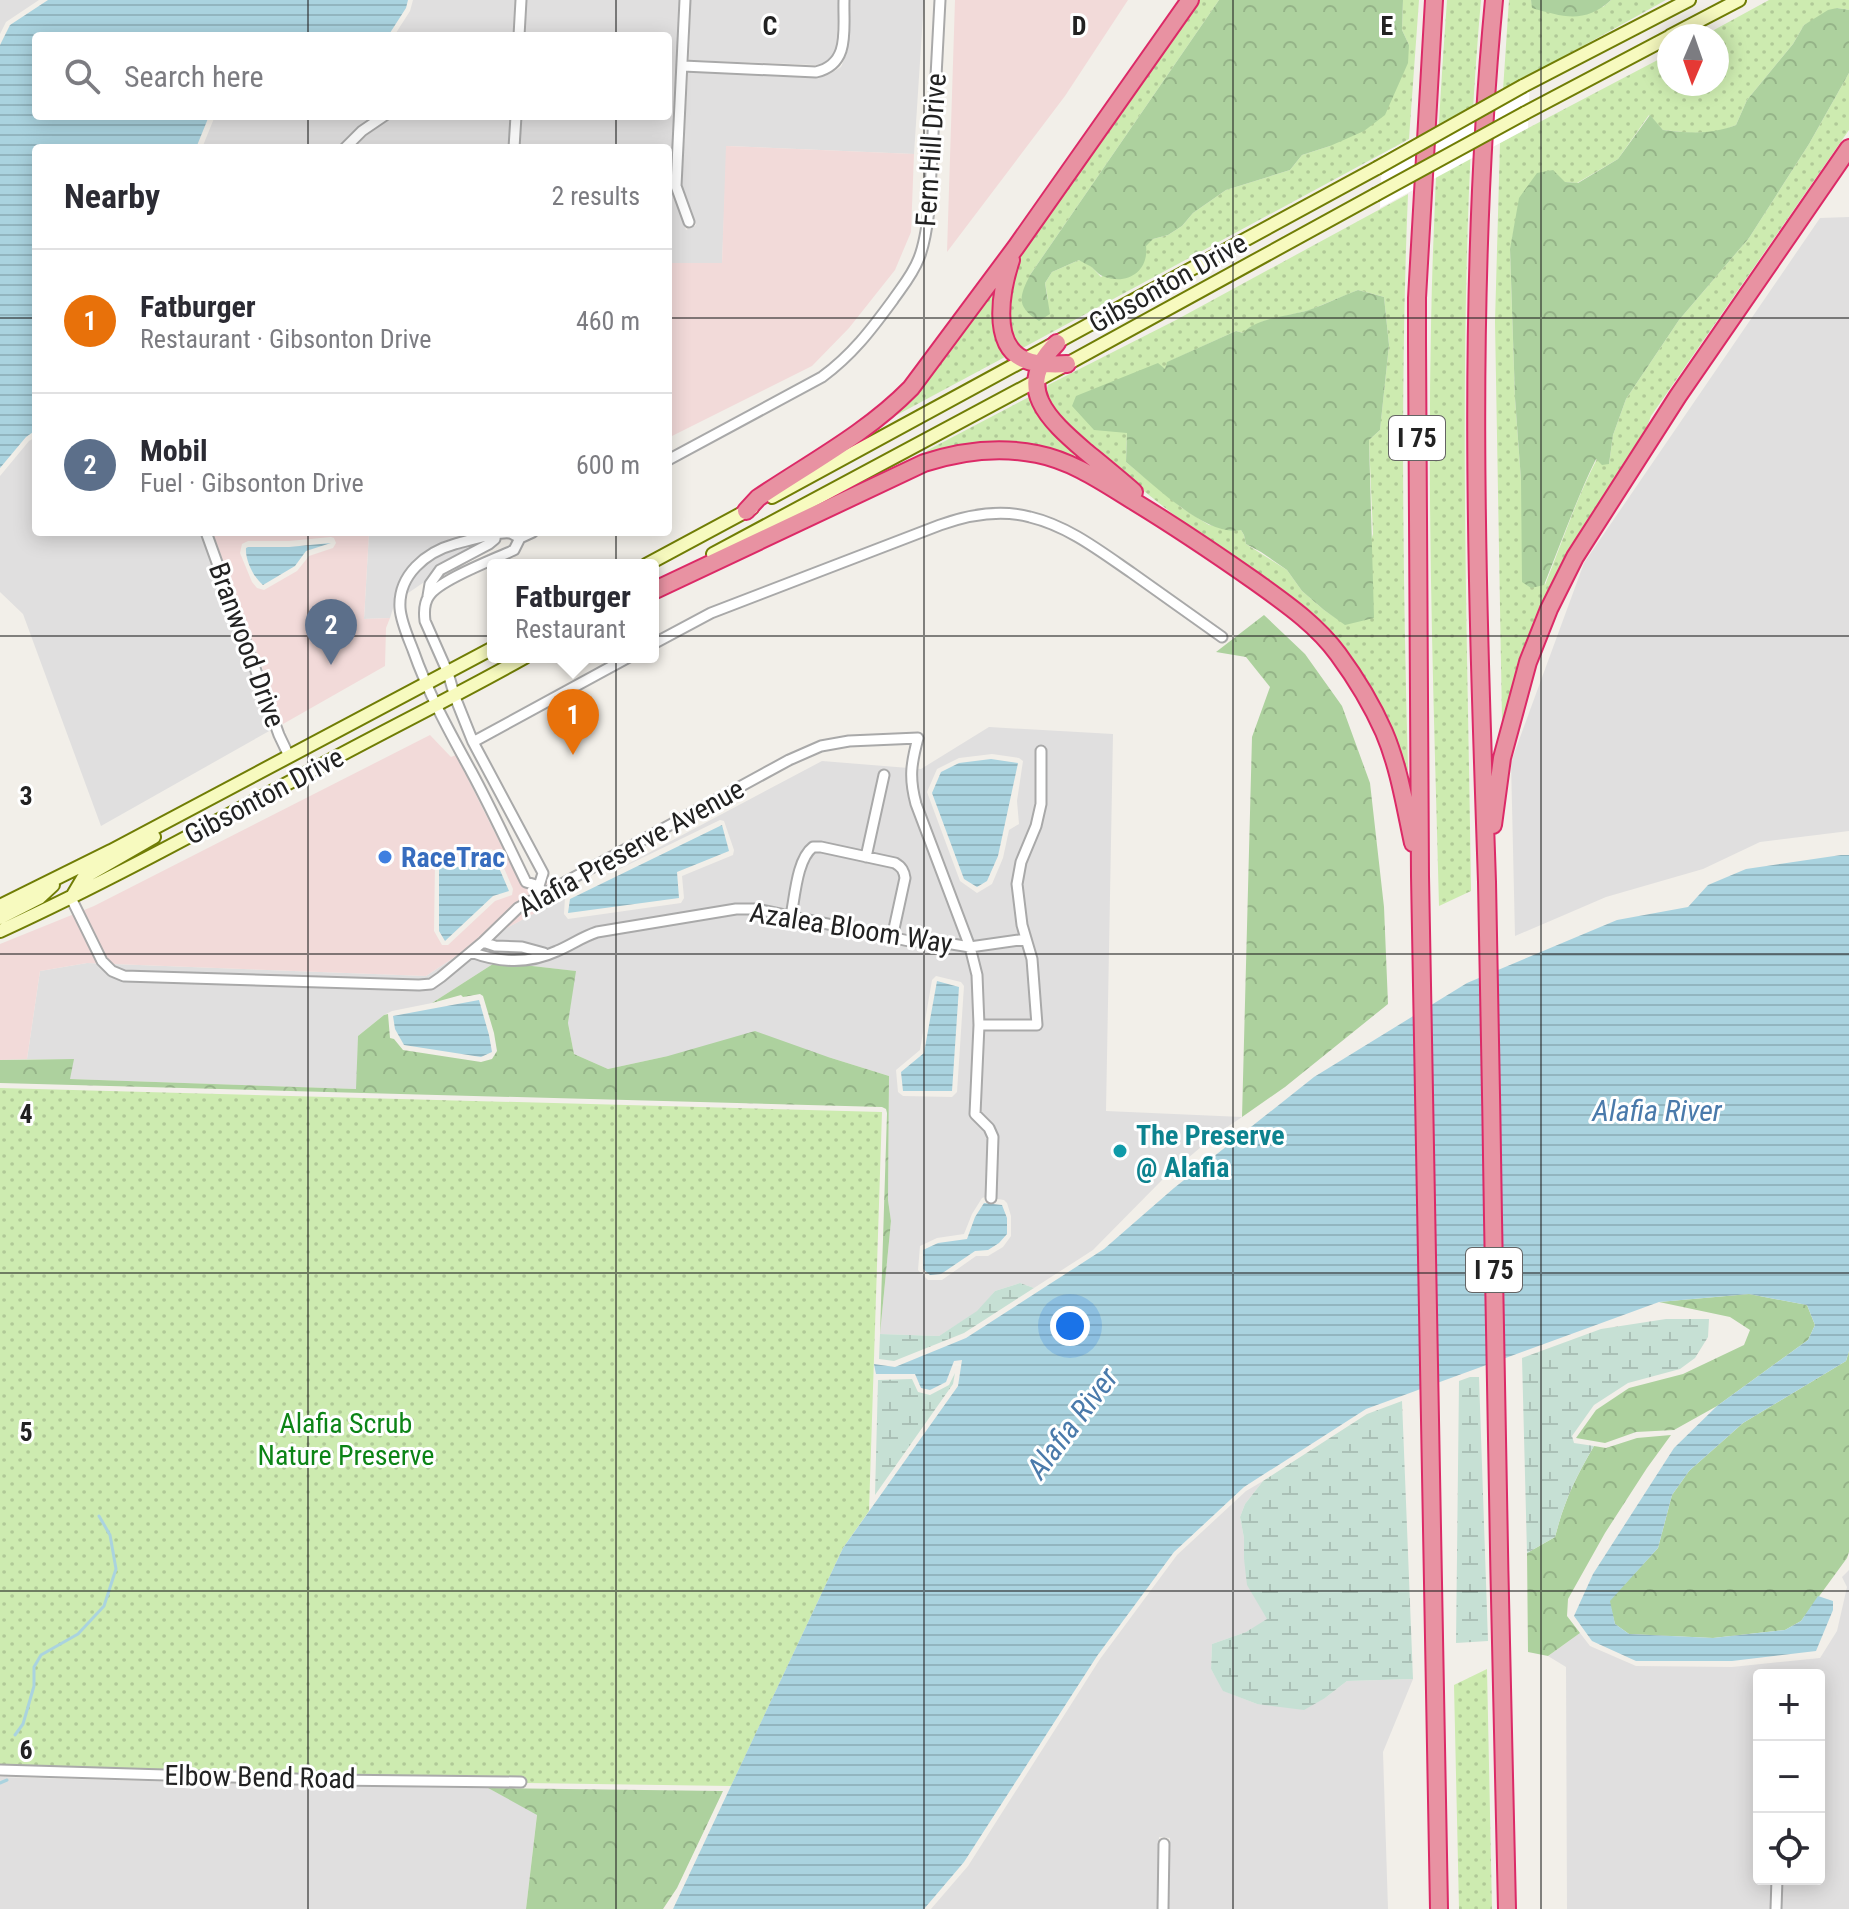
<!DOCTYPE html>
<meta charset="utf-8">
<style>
body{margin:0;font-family:"Roboto Condensed",sans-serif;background:#f2f2f3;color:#2b2b33}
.controls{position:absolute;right:24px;bottom:24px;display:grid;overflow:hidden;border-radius:8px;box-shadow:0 4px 20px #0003}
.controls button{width:72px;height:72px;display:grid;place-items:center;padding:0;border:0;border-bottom:2px solid #e1e1e2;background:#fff;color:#2b2b33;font:40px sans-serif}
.compass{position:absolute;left:1657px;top:24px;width:72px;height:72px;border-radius:50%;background:#fff;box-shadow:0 4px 20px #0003;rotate:182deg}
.you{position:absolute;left:1070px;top:1326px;width:28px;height:28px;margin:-20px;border:6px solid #fff;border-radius:50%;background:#1a73e8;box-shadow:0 0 0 12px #1a73e833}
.badge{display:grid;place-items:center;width:52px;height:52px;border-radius:50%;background:#111827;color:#fff;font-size:26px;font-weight:700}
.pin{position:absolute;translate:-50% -66px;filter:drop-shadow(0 2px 4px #0008)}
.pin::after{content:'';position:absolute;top:42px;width:28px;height:24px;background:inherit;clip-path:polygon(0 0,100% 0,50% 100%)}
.popup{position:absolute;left:487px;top:559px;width:172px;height:104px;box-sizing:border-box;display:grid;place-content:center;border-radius:8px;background:#fff;filter:drop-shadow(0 2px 6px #0005);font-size:26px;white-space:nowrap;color:#7c7c81}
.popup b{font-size:30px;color:#2b2b33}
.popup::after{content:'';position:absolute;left:50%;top:100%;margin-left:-16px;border:16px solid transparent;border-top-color:#fff}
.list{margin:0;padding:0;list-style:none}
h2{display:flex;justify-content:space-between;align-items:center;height:104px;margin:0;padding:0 32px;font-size:34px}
h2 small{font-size:26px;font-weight:400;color:#7c7c81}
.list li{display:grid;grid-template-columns:52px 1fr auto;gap:24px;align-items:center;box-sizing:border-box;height:144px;padding:0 32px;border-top:2px solid #e1e1e2}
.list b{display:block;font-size:30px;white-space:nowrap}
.list p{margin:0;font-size:26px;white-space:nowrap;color:#7c7c81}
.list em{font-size:26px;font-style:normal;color:#7c7c81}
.icon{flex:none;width:44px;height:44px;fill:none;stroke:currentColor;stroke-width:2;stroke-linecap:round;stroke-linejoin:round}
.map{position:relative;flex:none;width:1849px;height:1909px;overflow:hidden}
.search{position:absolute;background:#fff;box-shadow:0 4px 20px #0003;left:32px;top:32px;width:640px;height:88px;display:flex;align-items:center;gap:20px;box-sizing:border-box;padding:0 28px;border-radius:8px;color:#7c7c81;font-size:30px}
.panel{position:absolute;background:#fff;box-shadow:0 4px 20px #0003;left:32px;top:144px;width:640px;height:392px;border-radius:8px}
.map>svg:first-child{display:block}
.residential{fill:#e0dfdf;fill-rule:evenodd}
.commercial{fill:#f2dad9;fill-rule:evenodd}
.grass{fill:url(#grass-dots);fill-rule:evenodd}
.forest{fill:url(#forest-crowns)}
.wetland{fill:url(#wetland-marsh)}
.water{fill:url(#water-rules)}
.pier{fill:#fff}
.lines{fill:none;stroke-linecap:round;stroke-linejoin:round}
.stream{stroke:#aad3df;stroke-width:3}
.street-casing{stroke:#a9a9a9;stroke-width:13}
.secondary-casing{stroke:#707d05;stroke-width:16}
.highway-casing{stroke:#dc2a67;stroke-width:20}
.street{stroke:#fff;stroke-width:9}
.secondary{stroke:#f7fabf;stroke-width:12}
.highway{stroke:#e892a2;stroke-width:16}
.secondary-bridge-casing{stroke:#707d05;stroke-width:16;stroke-linecap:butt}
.secondary-bridge{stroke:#f7fabf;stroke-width:12}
.grid{fill:none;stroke:#222;stroke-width:2;stroke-opacity:0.55}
.shop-dot{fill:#3f7fe0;stroke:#fff;stroke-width:3}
.culture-dot{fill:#0f9aa8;stroke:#fff;stroke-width:3}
.labels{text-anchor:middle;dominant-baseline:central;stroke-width:6;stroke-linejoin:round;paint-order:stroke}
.shield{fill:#fff;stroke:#646464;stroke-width:2}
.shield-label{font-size:26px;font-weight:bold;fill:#222}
.street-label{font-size:28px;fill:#222;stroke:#fff}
.shop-label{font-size:28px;font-weight:bold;fill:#366cbe;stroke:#fff;text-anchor:start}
.culture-label{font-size:28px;font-weight:bold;fill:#0d838f;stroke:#fff;text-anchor:start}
.park-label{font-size:28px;fill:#0c8416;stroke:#fff}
.water-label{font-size:30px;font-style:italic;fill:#4a7aab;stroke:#fff}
.grid-label{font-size:26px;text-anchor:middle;font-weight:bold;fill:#222;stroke:#fff;stroke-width:6;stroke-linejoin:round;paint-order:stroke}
</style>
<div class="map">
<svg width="1849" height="1909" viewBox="0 0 1849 1909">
<defs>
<pattern id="grass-dots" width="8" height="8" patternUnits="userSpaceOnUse" patternTransform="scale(2)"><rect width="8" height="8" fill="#cdebb0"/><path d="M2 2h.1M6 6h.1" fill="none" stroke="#b0c997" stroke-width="1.8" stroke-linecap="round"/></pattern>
<pattern id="forest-crowns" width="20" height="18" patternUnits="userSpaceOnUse" patternTransform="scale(2)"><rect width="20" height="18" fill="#add19e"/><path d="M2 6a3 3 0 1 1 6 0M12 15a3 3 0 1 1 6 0" fill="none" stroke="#95b388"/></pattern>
<pattern id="wetland-marsh" width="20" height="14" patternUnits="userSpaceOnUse" patternTransform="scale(2)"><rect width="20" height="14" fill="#c6e0d4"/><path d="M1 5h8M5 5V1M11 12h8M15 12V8" fill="none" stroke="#aac0b6"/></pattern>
<pattern id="water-rules" width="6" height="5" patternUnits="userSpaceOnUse" patternTransform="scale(2)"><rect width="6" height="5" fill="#aad3df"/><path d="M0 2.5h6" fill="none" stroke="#92b5bf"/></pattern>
</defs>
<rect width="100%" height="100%" fill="#f2efe9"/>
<!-- residential -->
<path class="residential" d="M0,0H39L6,22L0,34Z
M413,0H515L513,36H394L410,11Z
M526,0H680L670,186L686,230L696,225L682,185L688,72L817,78L828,75L841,67L847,53L850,0H924L914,154L727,146L722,263H668V148H520L522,116H668V36H525Z
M691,0H839L836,51L832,58L824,64L816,65L689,60Z
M215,116H373L359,126L336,148H202Z
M394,116H510L509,148H354L366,136Z
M1849,217V831L1760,842L1703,869L1606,897L1515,936L1511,762L1584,563L1820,218Z
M36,437V532H200L271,730L101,826L23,614L0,592V476L29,441Z
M369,532H492L493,535L395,602L390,618L364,619Z
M989,727L1113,734L1106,1111L1242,1117L1214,1136L1162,1180L1093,1250L1034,1288L1020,1283L995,1291L978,1311L939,1336L880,1334L891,1221L888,1200L889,1076L828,1057L668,1056L608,1069L574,1054L568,1023L575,971L496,962L432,1003L392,1011L384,1015L358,1036L357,1089L69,1079L73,1059H27L40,971L87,963L426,976L467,949L565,897L564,914L568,919L681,903L684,898L682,876L733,855L734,850L724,821L720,820L605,876L822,761L921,769ZM992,754L1019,758L1023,761L1017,801L1019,824L1009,830L1003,858L992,884L977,893L960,881L927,792L937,769L959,758ZM936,976L961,982L964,986L957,1092L952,1097L903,1096L898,1092L896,1070L920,1050L932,980ZM985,1197L1004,1200L1007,1203L1011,1216V1236L1003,1247L988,1256H976L942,1280H928L918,1270L920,1246L937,1238L964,1234L972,1214L982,1198Z
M1263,1481L1245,1504L1240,1517L1244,1538V1559L1268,1620L1246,1632L1212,1644L1211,1669L1224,1691L1257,1704L1325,1698L1347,1681L1413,1679L1383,1752L1388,1909H1169L1170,1838L1159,1837L1158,1909H931L968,1866L1100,1659L1177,1555L1246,1491Z
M1849,1570V1909H1567L1566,1667L1548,1656L1580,1633L1590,1646L1636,1666L1732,1667L1820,1658L1837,1631L1847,1587L1842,1577ZM1759,1675H1819V1879H1759Z
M0,1777L329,1786L488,1788L537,1814L526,1909H0Z"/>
<!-- commercial -->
<path class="commercial" d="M955,0H1128L1065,96L947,252Z
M726,146L914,154L911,232L895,270L849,328L812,366L668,438V263H722Z
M307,532H369L364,619L390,618L386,628L385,666L283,724L214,536ZM331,537L334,538L336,543L333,548L309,556L297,571L264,590L257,588L252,582L240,553L242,544L248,541H289Z
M430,735L451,757L456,755L521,885L534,891L541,902L550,896L544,885L547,880L558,901L467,949L426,976L87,963L40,971L27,1059L0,1060V944L94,906ZM491,849L497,852L513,889L512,895L495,901L448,945H442L434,931L435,863L439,861L464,862Z"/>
<!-- grass -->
<path class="grass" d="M1195,0H1219L1030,275L1048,300L1045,283L1052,272L1079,260L1090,265L1101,277L1153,239L1168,235L1182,226L1193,213L1226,190L1290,170L1302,155L1330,146L1409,45L1402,30L1403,0H1419L1409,139L1019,350L1012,339L1007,309L1019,259L1034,232Z
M1447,0H1481C1455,296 1467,594 1471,891L1439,906C1434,713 1427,519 1431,326C1433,217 1439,109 1447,0Z
M1509,0H1531L1533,8L1603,7L1611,0H1666L1503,90Z
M1769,0H1849V10L1837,8L1804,25L1793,44L1747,100L1736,125L1718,132L1692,133L1663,130L1649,115L1618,159L1577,183L1565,182L1520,198L1510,250L1515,398L1521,480L1545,585C1562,543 1576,499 1597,459L1609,464L1613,435L1626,399L1679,320L1749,238L1809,144L1849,73V130L1651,416L1631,469L1586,535L1507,721H1502L1495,322L1500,143L1669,54V84H1717V36H1703Z
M1408,194C1400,386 1403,578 1408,770L1402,773L1348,663L1217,549L1072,434L1057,419L1045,393L1048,385L1176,320ZM1358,290L1384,297L1389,345L1380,430L1369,440L1373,534L1345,624L1324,610L1302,591L1287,570L1246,544L1244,535L1241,530L1209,525L1182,508L1126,462L1127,433L1165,370L1168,362L1236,331L1243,333L1261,322L1310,310Z
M998,281L1006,355L1005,357L895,416L894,414Z
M1029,397L1042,422L1076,453L1074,456H925L924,454L928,450Z
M0,1088L882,1112L869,1511L843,1548L731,1786L329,1780L0,1770Z
M1487,1669L1492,1909H1459L1454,1685Z"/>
<!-- forest -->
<path class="forest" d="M1219,0H1403L1402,30L1409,45L1408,63L1385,115L1364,131L1330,146L1302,155L1290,170L1226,190L1193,213L1182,226L1168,235L1153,239L1146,246C1149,271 1128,285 1105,277C1098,275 1096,270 1090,266C1088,265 1080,261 1079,260L1052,272L1045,283L1050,314L1039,321C1016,307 1019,297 1030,275Z
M1531,0H1611C1585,24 1563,17 1532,8Z
M1837,8L1849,10V73L1809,144L1749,238L1679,320L1626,399L1613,435L1609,464L1602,465L1596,459C1576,500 1561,543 1544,585L1531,588L1522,582L1521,480L1515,398L1510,249L1519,198L1537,173L1553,170L1565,182L1578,183L1618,159L1650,115L1663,130C1690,133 1710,135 1736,125L1747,100L1793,44L1804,25L1828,10Z
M1358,290L1384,297L1389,345L1380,430L1369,440L1374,618L1345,625L1324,610L1302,591L1287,570L1261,552L1246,544L1244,535L1241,530C1207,538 1152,483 1126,462L1127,433L1094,430L1072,406L1076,396L1158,363L1165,369L1167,362L1236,331L1243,333C1256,318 1290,316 1309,310C1326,304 1342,296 1358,290Z
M1264,615L1305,654L1342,706L1370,783L1384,907L1388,1004L1285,1087L1242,1117L1252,737L1270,687L1246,657L1216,652Z
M496,962L576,971L568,1023L574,1054L608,1069L668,1056L755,1031L828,1057L889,1076L888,1200L891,1221L880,1334L887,1113L886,1109L882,1107L0,1083V1060L74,1059L70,1079L356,1089L358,1036L384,1015L388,1014L390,1038L394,1039L403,1050L481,1062L492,1059L497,1051L494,1033L483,996L480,994L463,997L461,995L432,1003Z
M1749,1294L1807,1305L1815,1325L1808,1340L1717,1406L1674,1430L1636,1432L1605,1443L1576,1438L1596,1410L1629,1388L1683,1374L1744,1345L1750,1330L1730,1317L1659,1302Z
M1849,1351V1552L1847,1558L1801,1621L1785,1630L1713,1638L1629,1634L1615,1624L1609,1601L1658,1548L1672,1495L1689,1471L1743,1423L1846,1361Z
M1671,1435L1647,1468L1605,1533L1568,1599L1567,1616L1580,1633L1548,1656L1528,1652L1527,1553L1555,1537C1564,1502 1575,1478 1594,1446L1606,1448L1637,1438Z
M488,1788L723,1791L677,1888L663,1909H526L537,1815Z"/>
<!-- wetland -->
<path class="wetland" d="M1020,1283L1034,1288L964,1333L894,1361L879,1359L880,1334L939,1336L977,1311L995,1291Z
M1666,1319H1709L1708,1337L1695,1358L1680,1369L1628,1383L1594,1405L1572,1436L1574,1443L1594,1446C1575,1478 1564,1502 1555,1537L1527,1553L1522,1358L1601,1329Z
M955,1373L953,1384L875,1495L878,1380L912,1379L918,1392L930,1395L949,1385Z
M1470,1377H1479L1488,1641L1456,1643L1459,1381Z
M1402,1401L1413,1679L1347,1681L1325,1698L1304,1710L1257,1704L1223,1691L1211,1669L1212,1644L1246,1632L1267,1619L1247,1585L1244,1559V1538L1240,1517L1245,1504L1263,1481L1367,1414Z"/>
<!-- water -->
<path class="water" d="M48,0H408L406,8L388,36H36V116H209L196,148H36V430L26,437L0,468V45L10,25Z
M331,543L306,551L295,566L263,585C254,578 245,560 246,548L248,547H289Z
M991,759L1018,763L998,856L987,881L977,887L964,879L932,793L941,772L959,763Z
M722,825L729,851L677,872L679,898L568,913L570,899Z
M493,854L509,891L493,896L445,941L439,931V867H465Z
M1841,855H1849V1351L1846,1361L1743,1423L1689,1471L1672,1495L1658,1548L1610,1601L1615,1624L1629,1634L1713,1638L1785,1630L1801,1621L1818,1596L1833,1601V1610L1816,1651L1732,1661H1636L1592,1641L1574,1616L1593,1574L1674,1448L1717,1406L1808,1340L1815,1325L1807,1305L1749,1294L1659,1302L1366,1409L1244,1487L1174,1552L1097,1656L964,1862L924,1909H673L843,1548L958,1386L962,1360L954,1361L946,1382L930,1390L921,1388L915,1374H876L874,1364L895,1367L966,1338L1104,1249L1174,1188L1314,1077L1467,983L1617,920L1688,907L1708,885L1746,869Z
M937,981L959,987L952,1091H903L901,1072L924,1053Z
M479,1000L489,1035L492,1052L481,1057L404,1045L395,1029L393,1016Z
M984,1203L1002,1205L1007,1218V1234L999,1243L988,1250L975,1251L941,1274L930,1275L923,1269V1250L938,1243L967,1239L975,1217Z"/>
<!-- pier -->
<path class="pier" d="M1530,75L1528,128L1380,208L1382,155Z"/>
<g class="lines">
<!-- stream -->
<path class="stream" d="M15,1735L23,1724L34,1686V1667L41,1655L78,1634L104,1606L116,1569L110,1535L99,1516
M0,1783L7,1780"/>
<!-- street casing -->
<g class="street-casing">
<path id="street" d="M685,0L676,186L689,222
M519,36L521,0
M683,66L816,72C851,64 843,29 844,0
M345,148L362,131L384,116
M514,148L516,116
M668,460L822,377C852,355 871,330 893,300C902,287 913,274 919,258C925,243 927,227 929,210L940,0
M206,532L279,735L289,756
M533,532L520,538L514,550C495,559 439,580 429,596C424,603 424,613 425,621L448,673L455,697L473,742L543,873L539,886
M520,538C518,537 511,533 510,533C499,531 467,541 455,544C426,552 398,575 400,608C401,622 408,637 413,650C428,693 449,731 471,771C491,808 508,845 526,882L539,886L543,894
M428,596L430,584L440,570L489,544L495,539L496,532
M653,644L711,613L940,525C968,515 1000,509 1030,517C1068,526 1100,551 1132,573C1162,594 1192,616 1222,637
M473,742L629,657
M866,857L884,775
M71,898L102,961L112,971L124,976L419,985L431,984L441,977L483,942L518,908L789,760L821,746L849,741L918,738C911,764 909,778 916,804L970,947L977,975L979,1025L975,1114L989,1128L993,1137L991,1198
M791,916C795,896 797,859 813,847H821L895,863C902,867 904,871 905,878L892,938
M483,942L495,946L522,947L544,953
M471,952C500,963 529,964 557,951C571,945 582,937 597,932L736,909H756L909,941L952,944L970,947L1026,939
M979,1025H1037L1032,959L1022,925L1017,884L1021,862L1036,826L1041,804V751
M0,1770L329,1780L521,1782
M1163,1909L1164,1844
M1776,1909L1777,1879"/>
</g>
<!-- secondary casing -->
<g class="secondary-casing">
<path id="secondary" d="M1670,36L1739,0
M1523,86L1689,0
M1525,113L1669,37
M772,497L1377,168
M713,554L1036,381L1375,195
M646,565L752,508
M73,895L83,878L154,837
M0,906L111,851L493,648
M0,918L39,898L53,885
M0,931C113,879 221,819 331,760C396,725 461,693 525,657"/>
</g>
<!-- highway casing -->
<g class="highway-casing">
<path id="highway" d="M1434,0L1417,298V341L1420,876L1439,1909
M1494,0C1466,293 1477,589 1487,882C1490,994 1491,1106 1493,1218C1497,1448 1501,1679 1507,1909
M1011,260C1002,287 990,343 1023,359C1036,365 1052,365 1067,364
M1057,343C1012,387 1049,420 1085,451C1102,465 1118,478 1134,492
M746,511L758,498C810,463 867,433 911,388L1016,247L1190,0
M653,591L924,463C961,451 998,446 1037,454C1073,461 1104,483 1135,502C1176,527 1216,554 1256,582C1285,603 1316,624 1338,654C1355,677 1372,705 1384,732C1399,767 1405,806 1413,843
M1493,825L1502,758L1528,662L1549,609L1575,557L1678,396L1849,148"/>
</g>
<!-- street -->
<use href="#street" class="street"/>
<!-- secondary -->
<use href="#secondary" class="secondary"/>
<!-- highway -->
<use href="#highway" class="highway"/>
<!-- secondary-bridge casing -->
<g class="secondary-bridge-casing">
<path id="secondary-bridge" d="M1377,168L1523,86
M1375,195L1525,113"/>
</g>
<!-- secondary-bridge -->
<use href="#secondary-bridge" class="secondary-bridge"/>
</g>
<!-- grid -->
<path class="grid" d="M308,0V36M616,0V36M924,0V1909M1233,0V1909M1541,0V1909M308,116V148M616,116V148M0,318H36M668,318H1849M308,532V1909M616,532V1909M0,636H1849M0,954H1849M0,1273H1849M0,1591H1849"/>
<!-- markers -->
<circle class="shop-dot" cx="385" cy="857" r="8"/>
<circle class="culture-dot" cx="1120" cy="1151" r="8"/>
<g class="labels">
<!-- shield labels -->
<g class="shield">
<rect x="1389" y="416" width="56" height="44" rx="6"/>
<rect x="1466" y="1248" width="56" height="44" rx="6"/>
</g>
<g class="shield-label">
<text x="1417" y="438">I 75</text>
<text x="1494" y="1270">I 75</text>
</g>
<!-- street labels -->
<g class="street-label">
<text transform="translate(931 150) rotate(-86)">Fern Hill Drive</text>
<text transform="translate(1168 283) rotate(-29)">Gibsonton Drive</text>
<text transform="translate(247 645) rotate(70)">Branwood Drive</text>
<text transform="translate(264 796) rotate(-28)">Gibsonton Drive</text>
<text transform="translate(631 848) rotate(-29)">Alafia Preserve Avenue</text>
<text transform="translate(851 928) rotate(9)">Azalea Bloom Way</text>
<text transform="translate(260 1777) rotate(1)">Elbow Bend Road</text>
</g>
<!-- shop labels -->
<g class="shop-label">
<text x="401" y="857">RaceTrac</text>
</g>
<!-- culture labels -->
<g class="culture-label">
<text x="1136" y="1135">The Preserve<tspan x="1136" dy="32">@ Alafia</tspan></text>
</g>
<!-- park labels -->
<g class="park-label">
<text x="346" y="1423">Alafia Scrub<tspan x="346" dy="32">Nature Preserve</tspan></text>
</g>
<!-- water labels -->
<g class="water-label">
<text x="1657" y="1110">Alafia River</text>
<text transform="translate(1072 1423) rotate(-53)">Alafia River</text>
</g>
</g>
<g class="grid-label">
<text x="770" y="35">C</text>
<text x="1079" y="35">D</text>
<text x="1387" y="35">E</text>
<text x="26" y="805">3</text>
<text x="26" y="1123">4</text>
<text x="26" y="1441">5</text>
<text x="26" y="1759">6</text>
</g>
</svg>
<div class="controls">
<button>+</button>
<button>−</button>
<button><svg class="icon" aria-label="locate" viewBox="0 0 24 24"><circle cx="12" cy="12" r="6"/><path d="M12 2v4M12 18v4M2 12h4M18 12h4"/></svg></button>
</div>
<svg class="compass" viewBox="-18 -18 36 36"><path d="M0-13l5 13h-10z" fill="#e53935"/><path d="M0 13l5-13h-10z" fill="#7c7c81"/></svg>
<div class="you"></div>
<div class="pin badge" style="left:573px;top:755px;background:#e8710a">1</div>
<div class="popup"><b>Fatburger</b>Restaurant</div>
<div class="pin badge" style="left:331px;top:665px;background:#5c6f8a">2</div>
<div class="search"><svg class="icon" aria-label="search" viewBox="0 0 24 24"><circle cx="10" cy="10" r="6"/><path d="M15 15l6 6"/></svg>Search here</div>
<section class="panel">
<h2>Nearby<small>2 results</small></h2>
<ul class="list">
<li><span class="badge" style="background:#e8710a">1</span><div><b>Fatburger</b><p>Restaurant · Gibsonton Drive</p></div><em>460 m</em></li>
<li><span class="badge" style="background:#5c6f8a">2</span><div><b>Mobil</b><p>Fuel · Gibsonton Drive</p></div><em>600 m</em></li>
</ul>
</section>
</div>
